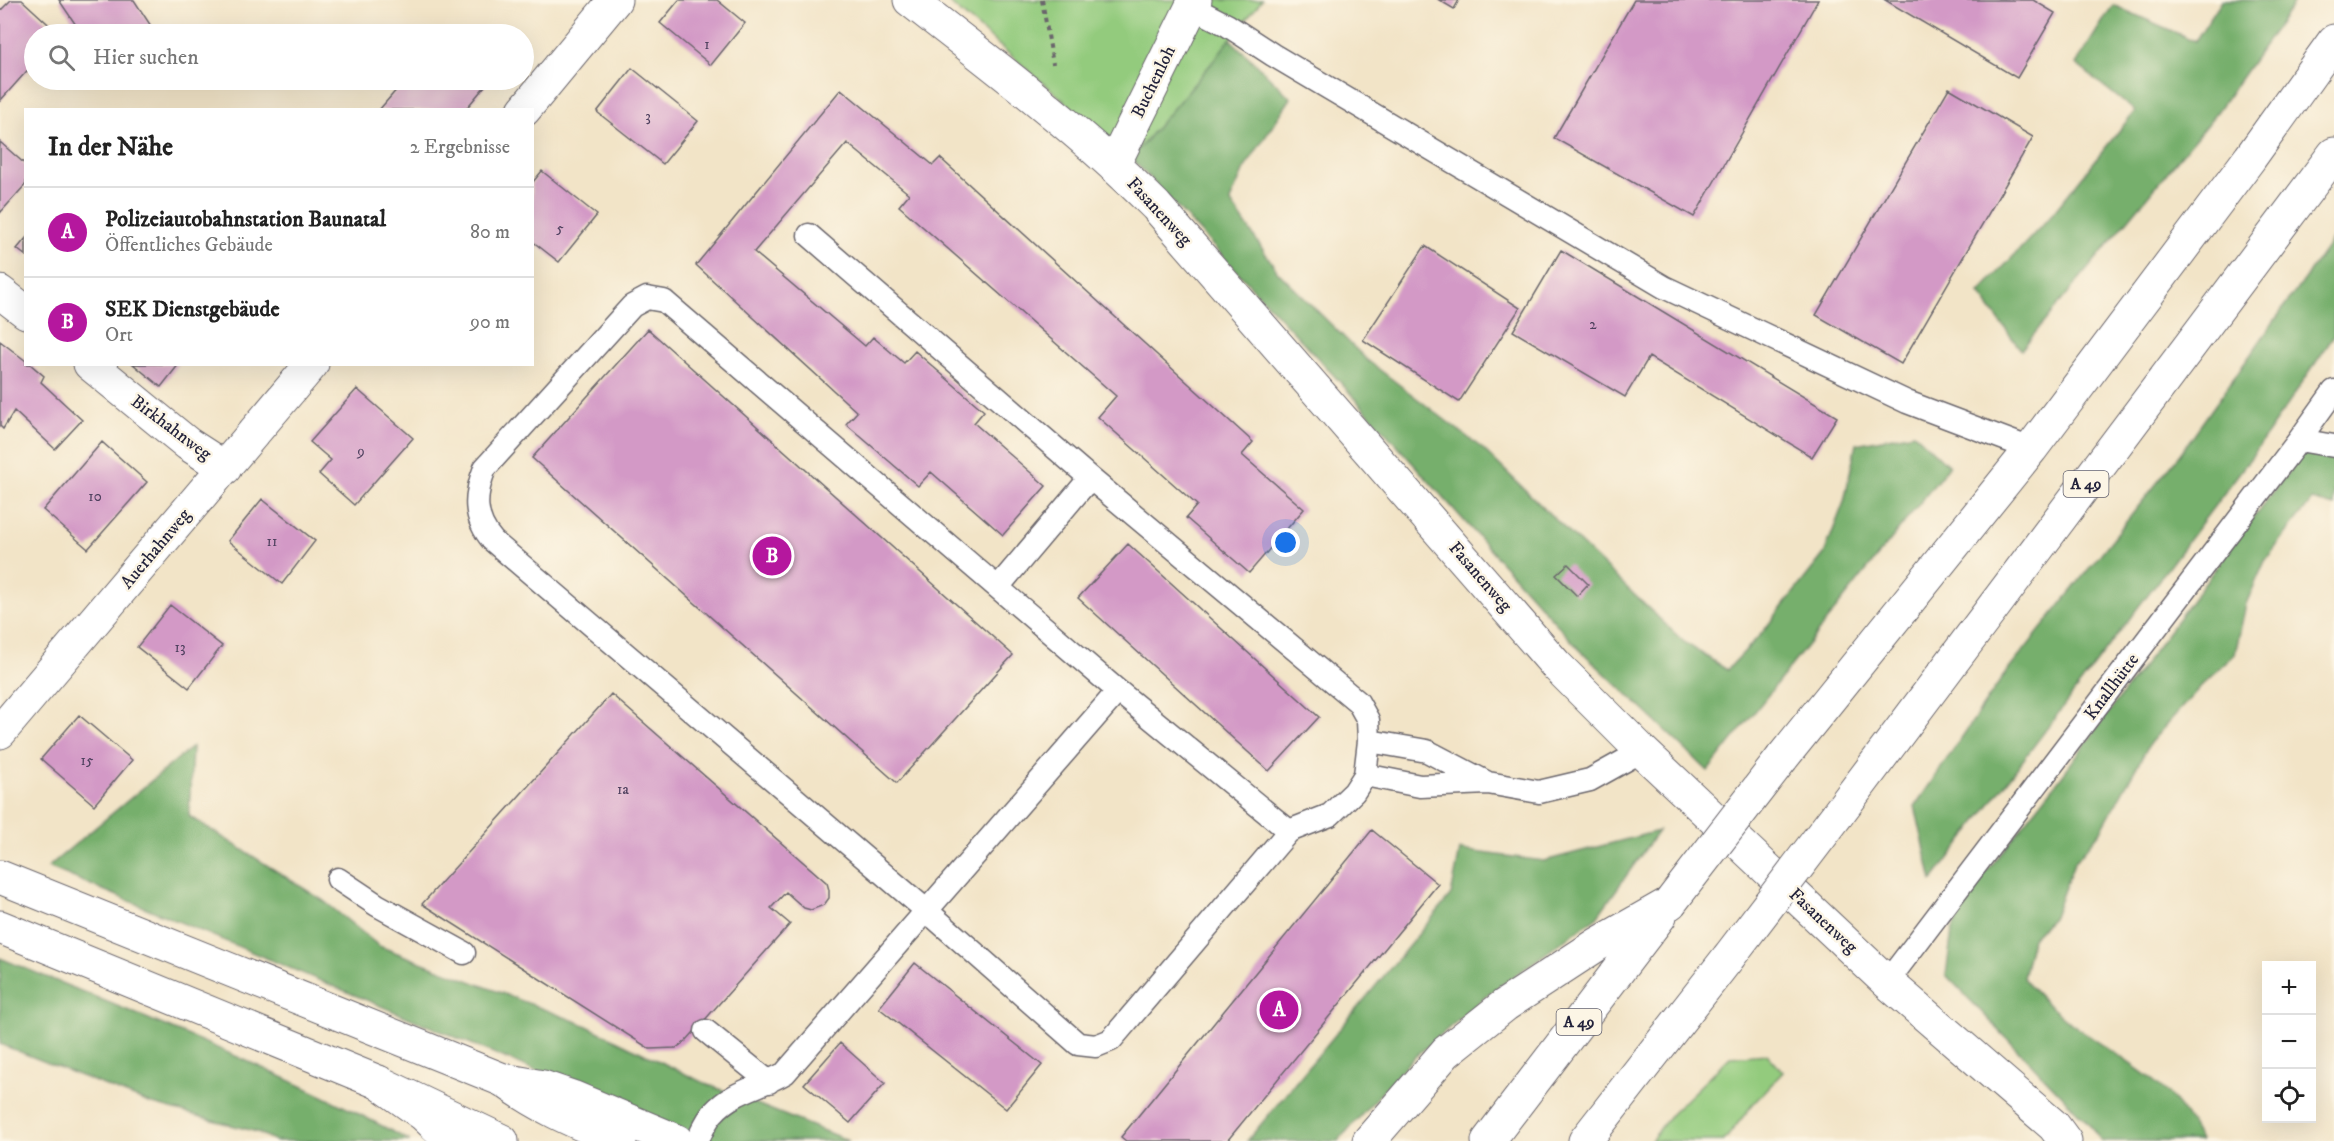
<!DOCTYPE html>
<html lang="de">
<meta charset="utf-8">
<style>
body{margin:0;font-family:"IM FELL DW Pica",serif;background:#f6f6f6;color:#222}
.controls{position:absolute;right:18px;bottom:18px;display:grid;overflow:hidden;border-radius:0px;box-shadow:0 6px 24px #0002}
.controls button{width:54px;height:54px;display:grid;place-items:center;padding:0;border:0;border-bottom:2px solid #e0e0e0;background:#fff;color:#222;font:30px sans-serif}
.you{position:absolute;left:1286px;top:543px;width:21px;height:21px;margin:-15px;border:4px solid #fff;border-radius:50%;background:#1a73e8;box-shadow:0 0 0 9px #1a73e833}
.badge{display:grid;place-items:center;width:39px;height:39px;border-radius:50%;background:#b5179e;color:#fff;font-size:20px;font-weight:700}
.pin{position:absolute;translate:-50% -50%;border:3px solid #fff;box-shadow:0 2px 6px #0006}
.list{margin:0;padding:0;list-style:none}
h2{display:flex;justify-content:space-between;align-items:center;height:78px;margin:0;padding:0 24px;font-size:26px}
h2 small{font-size:20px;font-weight:400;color:#767676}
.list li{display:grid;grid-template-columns:39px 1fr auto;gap:18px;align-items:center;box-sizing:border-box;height:90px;padding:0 24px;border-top:2px solid #e0e0e0}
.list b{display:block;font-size:22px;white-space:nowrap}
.list p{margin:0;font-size:20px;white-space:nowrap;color:#767676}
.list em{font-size:20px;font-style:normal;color:#767676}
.icon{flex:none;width:33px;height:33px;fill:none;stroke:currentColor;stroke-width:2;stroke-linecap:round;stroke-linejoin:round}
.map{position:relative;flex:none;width:2334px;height:1141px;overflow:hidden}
.search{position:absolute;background:#fff;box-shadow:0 6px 24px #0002;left:24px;top:24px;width:510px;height:66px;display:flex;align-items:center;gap:15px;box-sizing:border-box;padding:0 21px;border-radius:33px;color:#767676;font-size:22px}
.panel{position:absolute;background:#fff;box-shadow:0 6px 24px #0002;left:24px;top:108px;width:510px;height:258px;border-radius:0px}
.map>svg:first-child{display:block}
.green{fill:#93cb7d;stroke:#5a765c;stroke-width:1.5}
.forest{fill:#76af6c;stroke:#4c6854;stroke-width:1.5}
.building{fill:#d399c6}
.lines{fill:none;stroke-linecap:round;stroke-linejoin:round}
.lane-casing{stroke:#6b666c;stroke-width:25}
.street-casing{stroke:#6b666c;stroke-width:35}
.secondary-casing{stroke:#6b666c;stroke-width:35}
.highway-casing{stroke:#6b666c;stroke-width:35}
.path{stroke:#6b666c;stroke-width:4;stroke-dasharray:4.5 4.5;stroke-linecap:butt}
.lane{stroke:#fff;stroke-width:22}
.street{stroke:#fff;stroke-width:33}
.secondary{stroke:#fff;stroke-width:33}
.highway{stroke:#fff;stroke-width:33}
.highway-bridge-casing{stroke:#6b666c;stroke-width:35;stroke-linecap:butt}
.highway-bridge{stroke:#fff;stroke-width:33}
.labels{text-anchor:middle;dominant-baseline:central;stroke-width:5;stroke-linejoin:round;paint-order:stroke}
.number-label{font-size:15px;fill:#4e405e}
.shield{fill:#fcf5e5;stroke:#63616e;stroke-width:1.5}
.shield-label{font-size:16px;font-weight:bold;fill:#22223b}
.street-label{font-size:18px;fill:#22223b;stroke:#fcf5e5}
</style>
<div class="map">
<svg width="2334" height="1141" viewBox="0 0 2334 1141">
<rect width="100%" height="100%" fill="#fcf5e5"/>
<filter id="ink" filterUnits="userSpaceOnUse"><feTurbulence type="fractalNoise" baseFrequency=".0167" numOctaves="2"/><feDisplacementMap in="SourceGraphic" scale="12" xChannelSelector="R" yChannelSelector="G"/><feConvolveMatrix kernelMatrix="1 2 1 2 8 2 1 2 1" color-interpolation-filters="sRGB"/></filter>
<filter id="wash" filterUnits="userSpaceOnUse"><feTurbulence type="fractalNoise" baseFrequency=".008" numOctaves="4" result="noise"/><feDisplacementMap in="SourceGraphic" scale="24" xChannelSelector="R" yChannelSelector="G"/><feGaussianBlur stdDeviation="1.35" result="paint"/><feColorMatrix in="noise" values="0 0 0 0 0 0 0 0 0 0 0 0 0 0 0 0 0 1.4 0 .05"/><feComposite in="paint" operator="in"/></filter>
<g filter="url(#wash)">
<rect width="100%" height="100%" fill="#f2e4c7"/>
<!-- green -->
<path class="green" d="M946,0H1262L1211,64L1131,158Z
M1767,1054L1783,1072L1753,1104L1724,1141H1651L1671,1114L1730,1057Z"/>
<!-- forest -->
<path class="forest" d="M2222,0H2296L2217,112L2021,350L1979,293L2049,218L2135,111L2076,64L2113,5L2195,41Z
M1230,39L1291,98L1244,169L1230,201L1278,272L1367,360L1483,449L1559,523L1684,642L1727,670L1761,634L1824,554L1844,502L1856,444L1914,433L1949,466L1708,771L1578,648L1340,382L1131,158L1211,64Z
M2334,237V336L2252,456L1932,881L1915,806L2002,678L2180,454Z
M2305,450L2334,455V506L2312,500L2265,561L2246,604L2235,654L2201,686L2150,743L2100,832L2074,863L2054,916L2032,938L2023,978C2058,1023 2112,1047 2156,1083C2175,1098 2190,1120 2200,1141H2101L2090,1125L1946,975L1952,931L1965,899L2055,785L2237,539Z
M192,747L189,816L324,901L379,946L585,1025L704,1083L849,1141H704L48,867Z
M1658,831L1597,917L1490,993L1410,1061L1338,1141H1247L1451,895L1460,850L1544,861Z
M0,958C138,1015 279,1069 410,1141H275L257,1132L149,1103L0,1044Z"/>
<g id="blocks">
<!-- building -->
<path class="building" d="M11,0H22L59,34H34V63L0,101V11Z
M59,0H134L151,26L138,34H82Z
M679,0H717L745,23L711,65L660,23Z
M1439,0H1459L1454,9Z
M1634,0H1818L1694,217L1554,138Z
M1885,0H2033L2055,13L2017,78Z
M632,68L698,121L663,164L597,112Z
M405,80H490L465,110H379Z
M1949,88L2033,137L1901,364L1816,315Z
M841,89L933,165L940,158L1253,442L1242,455L1304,509L1249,573L1186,518L1197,505L1098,417L1116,396L899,206L909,194L847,143L754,252L865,346L873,337L904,363L915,351L984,411L974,423L1046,486L1003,535L931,472L918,486L846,424L857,412L696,265Z
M0,142L26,165V184L0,213Z
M542,171L597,215L559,262L532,241V183Z
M26,238V256L17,249Z
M1425,246L1520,308L1459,402L1363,340Z
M1561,250L1837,417L1812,457L1649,357L1625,397L1513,331Z
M648,329L1013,655L897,783L532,458Z
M0,341L26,361V364H30L44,376L41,382L82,420L55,449L14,411L3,429L0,426Z
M133,364H179L161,387Z
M357,389L413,438L354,505L319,474L331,460L310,442Z
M102,442L147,482L88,549L43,510Z
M262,499L315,541L282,584L228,541Z
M1128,544L1319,717L1269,771L1078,598Z
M1568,564L1588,584L1577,596L1556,575Z
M170,605L222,646L189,688L137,647Z
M611,694L827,883L829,890V898L824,905L811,910L804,908L786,892L771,908L790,924L686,1041L676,1048L650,1049L422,904Z
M79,715L132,760L94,805L41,759Z
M1372,830L1438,884L1227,1141H1126L1121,1137Z
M915,963L1042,1065L1006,1109L879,1008Z
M840,1043L885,1083L850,1123L804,1084Z"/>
</g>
</g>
<g filter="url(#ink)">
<use href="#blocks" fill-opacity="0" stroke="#6b666c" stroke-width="1.5"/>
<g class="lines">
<!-- lane casing -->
<g class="lane-casing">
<path id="lane" d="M1192,7L1227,25L1273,55L1664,287L1907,402L2031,449
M809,235L1090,478L1358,702L1368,720L1369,741L1365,775L1354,792L1330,815L1289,831L1111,1040L1096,1046L1078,1044L927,911L493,541C473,518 474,496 485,468L632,306L647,298L664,301L1118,691L1289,831
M2299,440L2334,446
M998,587L1090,478
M1369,741L1427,751L1486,782
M1365,775L1420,786L1488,783L1539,792L1590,780L1642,751
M338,879L377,905L464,953
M1887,982L2299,440L2334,391
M706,1031L769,1082
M697,1141C702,1132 706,1120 714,1112C733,1091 761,1087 785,1073L1118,691"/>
</g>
<!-- street casing -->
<g class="street-casing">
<path id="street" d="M910,0C995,66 1080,130 1156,206L1556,665L1642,751L1887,982L2054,1126L2065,1141
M524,110L615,0
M1114,164L1195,0
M0,292L26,312
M90,364L188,444L225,468
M0,732L312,364"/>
</g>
<!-- secondary casing -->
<g class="secondary-casing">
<path id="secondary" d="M0,877L503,1080C543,1109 576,1122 620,1141
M0,927L378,1082L502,1141"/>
</g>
<!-- highway casing -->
<g class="highway-casing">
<path id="highway" d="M1782,758L2031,449L2250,158L2334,41
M1837,815L2334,154
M503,1080L543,1087L572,1097L677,1141
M378,1082L423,1114L452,1141
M1369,1141L1446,1052L1505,1005L1598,944L1670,903
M1488,1141L1660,916
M1585,1141L1728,958"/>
</g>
<!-- path -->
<path class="path" d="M1042,0L1053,64"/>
<!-- lane -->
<use href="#lane" class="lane"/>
<!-- street -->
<use href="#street" class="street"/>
<!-- secondary -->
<use href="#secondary" class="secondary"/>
<!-- highway -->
<use href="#highway" class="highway"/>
<!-- highway-bridge casing -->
<g class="highway-bridge-casing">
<path id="highway-bridge" d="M1670,903L1782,758
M1728,958L1837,815"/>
</g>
<!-- highway-bridge -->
<use href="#highway-bridge" class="highway-bridge"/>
</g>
</g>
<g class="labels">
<!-- number labels -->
<g class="number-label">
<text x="707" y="44">1</text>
<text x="648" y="116">3</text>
<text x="560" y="228">5</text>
<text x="1593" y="324">2</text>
<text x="361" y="451">9</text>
<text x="95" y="496">10</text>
<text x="272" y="541">11</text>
<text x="180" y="647">13</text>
<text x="87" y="760">15</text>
<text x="623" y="789">1a</text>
</g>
<!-- shield labels -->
<g class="shield">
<rect x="2063.5" y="471" width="45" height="26" rx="4.5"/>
<rect x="1556.5" y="1009" width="45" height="26" rx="4.5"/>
</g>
<g class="shield-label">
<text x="2086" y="484">A 49</text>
<text x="1579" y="1022">A 49</text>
</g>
<!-- street labels -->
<g class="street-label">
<text transform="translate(1154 82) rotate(-64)">Buchenloh</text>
<text transform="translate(1159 212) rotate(47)">Fasanenweg</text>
<text transform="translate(171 428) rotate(37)">Birkhahnweg</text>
<text transform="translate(156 549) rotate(-50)">Auerhahnweg</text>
<text transform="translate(1480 577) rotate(49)">Fasanenweg</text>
<text transform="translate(2112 687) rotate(-53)">Knallhütte</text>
<text transform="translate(1823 921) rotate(43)">Fasanenweg</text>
</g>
</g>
</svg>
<div class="controls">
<button>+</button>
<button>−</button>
<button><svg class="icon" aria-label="locate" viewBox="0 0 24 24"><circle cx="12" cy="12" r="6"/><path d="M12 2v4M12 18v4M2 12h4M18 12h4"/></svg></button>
</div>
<div class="you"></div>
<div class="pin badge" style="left:1279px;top:1010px">A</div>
<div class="pin badge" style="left:772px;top:556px">B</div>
<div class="search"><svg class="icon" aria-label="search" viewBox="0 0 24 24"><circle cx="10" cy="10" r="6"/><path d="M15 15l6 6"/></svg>Hier suchen</div>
<section class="panel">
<h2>In der Nähe<small>2 Ergebnisse</small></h2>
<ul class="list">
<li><span class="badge">A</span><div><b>Polizeiautobahnstation Baunatal</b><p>Öffentliches Gebäude</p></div><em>80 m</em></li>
<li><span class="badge">B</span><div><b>SEK Dienstgebäude</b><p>Ort</p></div><em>90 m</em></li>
</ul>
</section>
</div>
